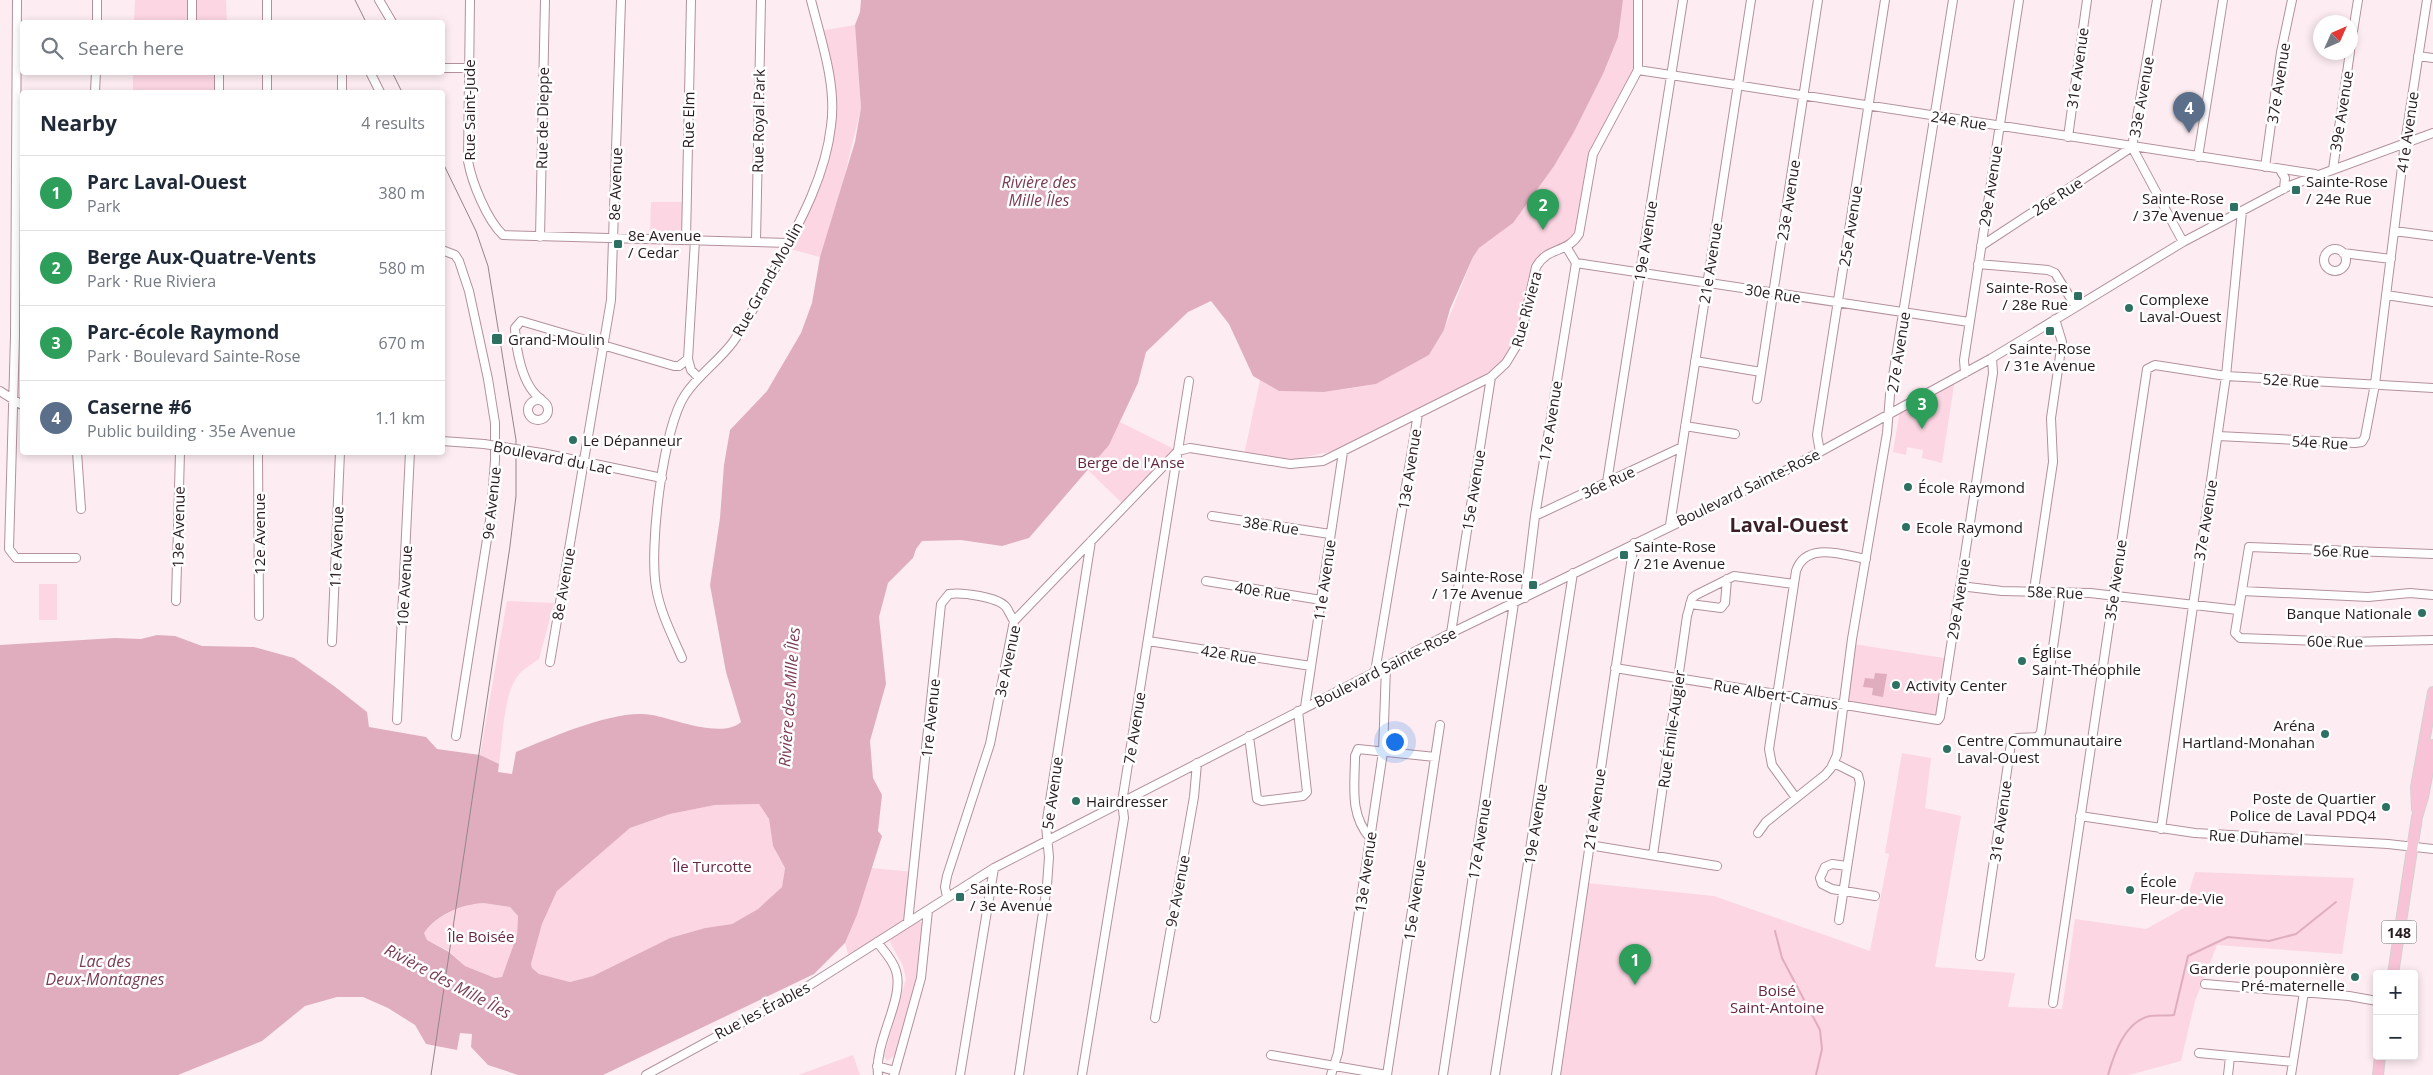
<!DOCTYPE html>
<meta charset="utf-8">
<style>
body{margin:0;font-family:"Open Sans",sans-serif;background:#f2f2f3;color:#1f2937}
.controls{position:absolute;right:15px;bottom:15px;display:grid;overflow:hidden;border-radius:5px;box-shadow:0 2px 8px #0003}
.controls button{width:45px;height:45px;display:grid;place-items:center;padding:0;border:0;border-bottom:1px solid #e0e1e3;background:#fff;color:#1f2937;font:25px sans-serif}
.compass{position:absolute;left:2313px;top:15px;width:45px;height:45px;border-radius:50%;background:#fff;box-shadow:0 2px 8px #0003;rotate:45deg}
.you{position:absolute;left:1394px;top:741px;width:18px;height:18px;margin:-12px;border:4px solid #fff;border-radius:50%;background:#1a73e8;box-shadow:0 0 0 8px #1a73e833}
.badge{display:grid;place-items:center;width:32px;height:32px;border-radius:50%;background:#7c3aed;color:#fff;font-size:16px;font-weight:700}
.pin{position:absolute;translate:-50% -41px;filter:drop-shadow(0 1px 2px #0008)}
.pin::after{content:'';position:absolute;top:26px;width:18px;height:15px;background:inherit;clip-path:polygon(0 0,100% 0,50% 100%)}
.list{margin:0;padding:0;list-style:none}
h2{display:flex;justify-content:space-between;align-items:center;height:65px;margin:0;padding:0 20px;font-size:21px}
h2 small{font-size:16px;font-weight:400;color:#747a83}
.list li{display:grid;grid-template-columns:32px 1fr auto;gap:15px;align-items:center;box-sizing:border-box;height:75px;padding:0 20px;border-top:1px solid #e0e1e3}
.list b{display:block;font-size:19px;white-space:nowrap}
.list p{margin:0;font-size:16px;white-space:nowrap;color:#747a83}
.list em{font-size:16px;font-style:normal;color:#747a83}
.icon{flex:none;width:28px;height:28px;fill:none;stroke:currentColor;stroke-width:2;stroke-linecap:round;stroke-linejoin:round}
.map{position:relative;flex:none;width:2433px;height:1075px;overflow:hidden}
.search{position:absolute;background:#fff;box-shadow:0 2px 8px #0003;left:20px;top:20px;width:425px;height:55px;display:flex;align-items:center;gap:12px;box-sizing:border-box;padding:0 18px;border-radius:5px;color:#747a83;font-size:19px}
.panel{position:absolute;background:#fff;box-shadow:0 2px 8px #0003;left:20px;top:90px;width:425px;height:365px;border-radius:5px}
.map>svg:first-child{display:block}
.green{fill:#fcd6e2}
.water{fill:#e0adbe;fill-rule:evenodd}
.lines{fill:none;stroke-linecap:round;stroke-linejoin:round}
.stream{stroke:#e0adbe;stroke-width:2}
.minor-casing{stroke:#b3919c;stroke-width:10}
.major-casing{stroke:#d4d1d2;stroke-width:12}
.minor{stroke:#fff;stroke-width:8}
.major{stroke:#f8c3d6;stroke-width:10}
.tram{stroke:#94858a;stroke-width:1}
.minor-bridge-casing{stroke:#b3919c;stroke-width:10;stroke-linecap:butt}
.minor-bridge{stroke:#fff;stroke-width:8}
.poi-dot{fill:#2e7162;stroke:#fff;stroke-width:2}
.labels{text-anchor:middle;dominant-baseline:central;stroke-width:5;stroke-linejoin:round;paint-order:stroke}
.shield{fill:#fff;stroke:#685f63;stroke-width:1}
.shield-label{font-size:14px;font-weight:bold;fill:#281b20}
.street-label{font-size:15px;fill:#281b20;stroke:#fff}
.poi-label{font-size:15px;fill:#281b20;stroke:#fff;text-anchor:start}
.park-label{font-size:15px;fill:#652842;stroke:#fff}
.water-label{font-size:16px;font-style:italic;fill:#7a3b54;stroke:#fff}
.district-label{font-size:20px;font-weight:bold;fill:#3a1f29;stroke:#fff}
</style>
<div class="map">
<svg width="2433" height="1075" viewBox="0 0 2433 1075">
<rect width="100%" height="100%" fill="#fdedf2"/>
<!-- green -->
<path class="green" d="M135,0H226L227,22H134Z
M1623,0H1638L1637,71L1595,149L1580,236L1541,258L1520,334L1504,362L1487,374L1418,414L1343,449L1296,459L1244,455L1260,380L1279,391L1324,392L1366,386L1376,384L1429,355L1444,330L1473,257L1479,248L1513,223L1574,132L1603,74L1617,37Z
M855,25L861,108L835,215L820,257L786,248L826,158L832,96L819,31Z
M133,73H216V92H133Z
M16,147L22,148V406L14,402Z
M651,202H685L684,238L650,236Z
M1955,379L1942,463L1922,458L1923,450L1907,447L1906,455L1893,452L1900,410Z
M1120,422L1178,451L1125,506L1088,470L1095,462Z
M39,584H57V620H39Z
M507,601L554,603L539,659C530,665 521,670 515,680C503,701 503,739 499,764L480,755Z
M1853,644L1950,659L1937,719L1845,705Z
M1902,753L1931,758L1925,808L1961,816L1935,967L2015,973L2008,1007L2062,1009L2075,919L2146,929L2184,908L2195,872L2354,878L2342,954L2217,945L2195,1001L2181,1061L2129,1075H1556L1587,883L1714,896L1870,951L1889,854L1885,853Z
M759,804L769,819L773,846L785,868L782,887L758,909L732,924L705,928L670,938L593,976L570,982L539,974L532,968L531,964L542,924L557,891L630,828L670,814L715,805Z
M871,868L914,872L908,922L849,958L845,943L857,915Z
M483,903L510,907L518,916L517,935L502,977L495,978L465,966L449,951L427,940L424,933C439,914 459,906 483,903Z
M918,920L922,923L918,980L898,1053L887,1061L884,1056L906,979L903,966L890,942L891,938Z
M853,1055L860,1075H798Z"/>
<!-- water -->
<path class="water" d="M861,0H1623L1618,37L1603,74L1574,132L1554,166L1513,223L1479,248L1473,257L1450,309L1444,330L1429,355L1376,384L1324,392L1279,391L1253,376L1229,324L1211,301L1188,312L1146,352L1138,383L1109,445L1029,538L1002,546L961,540L922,541L916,549L913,558L888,583L879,617L886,684L870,741L873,778L882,795L878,831L882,836L857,915L845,943L814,974L603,1075H518L488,1065L471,1047L472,1034L460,1033L457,1050L426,1044L415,1025L388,1008L363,997H337L305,1006L262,1041L178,1075H0V645L115,638L141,639L157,635L175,636L202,646L254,647L294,658L334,686L367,712L369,727L426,737L437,749L480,755L499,764L498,772L512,774L516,752C550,738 616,708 652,715C674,719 722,739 741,722L726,672L710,585L720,518L724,465L730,430L767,391L801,333L812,303L820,257L855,142L861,108L855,25L860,12ZM715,805L759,804L769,819L773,846L785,868L782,887L758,909L732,924L705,928L670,938L593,976L570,982L539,974L532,968L531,964L542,924L557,891L630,828L670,814ZM483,903L510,907L518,916L517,935L502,977L495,978L465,966L449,952L427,940L424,933C438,914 460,905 483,903Z
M1875,673L1887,674L1883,697L1872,695L1873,688L1863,687L1865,678L1874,679Z"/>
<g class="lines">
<!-- stream -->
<path class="stream" d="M1775,931L1782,958L1820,1030L1822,1049L1816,1075
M2108,1075C2114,1054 2125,1021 2150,1016C2157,1015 2166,1016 2174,1015L2188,956L2228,937L2269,941L2296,934L2336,902"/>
<!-- minor casing -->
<g class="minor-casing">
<path id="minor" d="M17,0L15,336L9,549L16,558H76
M192,0V22
M379,0L392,22
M470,0L468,161C472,183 487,220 503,235L789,243
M2157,0L2132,147L2183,242
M97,22V0
M267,22V0
M2350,50L2358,0
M2418,56L2433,58
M442,68H469
M1638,70L2315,174
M219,72V92
M370,72L380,92
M95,92L96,72
M267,92V72
M342,92V72
M2068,137L2087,0
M2198,157L2223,0
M2265,167L2281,52L2292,0
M2333,169L2350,52
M2280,170L2285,178L2284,189
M2394,231L2433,236
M540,237L545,0
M686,240L691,0
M695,240L688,359L691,370L699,378
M756,242L761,0
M1981,246L2132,147
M2324 260a11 11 0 1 1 22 0a11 11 0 1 1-22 0Z
M442,250L455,255L459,261L469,291L488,379L495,423V460L491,514L456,736
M2343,253L2391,259
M1576,263L1969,322
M1978,264L2048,270L2055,273L2076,307
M2386,295L2433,302
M1695,361L1761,372
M1965,373L1964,360L2019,0
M0,391L22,405
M541,399C522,386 516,350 515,328L521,321L674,366H679L688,359
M1757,399L1818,0
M528 410a10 10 0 1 1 20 0a10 10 0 1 1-20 0Z
M1685,426L1735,434
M2218,436L2355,443L2362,442L2365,437L2375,384L2405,143L2427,0
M442,441L484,444
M77,452L81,509
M258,452L259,616
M1820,452L1817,435L1885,0
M542,453L662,478
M1607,482L1683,0
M1212,516L1330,534
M1535,516L1682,447
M1670,525L1751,0
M2433,554L2249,547L2235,633L2240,638L2347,642L2433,640
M1206,581L1321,600
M1960,586L2002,591L2090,593L2238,610
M2034,590L2053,462L2051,418L2062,342L2055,319
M2242,591L2368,597L2410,593L2433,595
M1525,598L1535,516L1576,263L1567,248
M176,601L180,452
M1690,604L1721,608L1725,603L1727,579
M1451,633L1491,377
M1148,641L1311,666
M332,642L340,452
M682,658C672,635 660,612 656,587C649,547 663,428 685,395C698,375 719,361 733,342C748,321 759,298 771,276C796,229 825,180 831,126C837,85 821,40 811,0
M550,662L611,300L621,0
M1615,668L1938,720L1940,717L1993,373L1992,358
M1375,672L1418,414
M1305,707L1343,452
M397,720L410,452
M1249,736L1257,799L1262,801L1303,796L1307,792L1298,711
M1834,763L1858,775L1860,783L1839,920
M1796,798L1772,765L1769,749L1796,571C1806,541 1843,555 1866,559
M2080,816L2195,833L2388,844L2433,849
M2161,829L2226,376L2242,211
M1758,833L1766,822L1825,775L1831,768L1837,755L1852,639L1887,433L1890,395L1953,0
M1370,838C1349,814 1355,785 1355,756L1358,749L1435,757
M1589,845L1717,866
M1653,855L1687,616L1692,598L1696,595L1734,576L1794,584
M1847,866L1832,864L1825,867L1820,878L1822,884L1832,889L1875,896
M947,897L945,887L947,876L990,744L1014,621L1178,451L1190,448L1290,464L1323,461L1491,377L1506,363L1520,340L1536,267C1548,246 1567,254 1579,234L1593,154L1638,70V0
M908,922L941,604L949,594C962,592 998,597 1006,607C1009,611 1011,617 1014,621
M877,942C884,951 893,960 896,971C905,998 874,1042 878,1075
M1980,956L2011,743L2016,738L2038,737L2041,732L2061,591
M2205,984L2349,996L2377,1001
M2053,1003L2147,369L2155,365L2226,376L2433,388
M1155,1018L1194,797L1197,763
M2199,1053L2293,1062
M1271,1055L1387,1075
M877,1066L895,1071
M646,1075L802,990L994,868L1451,633L1783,472L1992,358L2183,242L2289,186L2433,133
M894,1075L921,978L928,910
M960,1075L994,868
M1019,1075L1047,885L1049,857L1046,826L1091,541
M1082,1075L1124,818L1122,802L1189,381
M1331,1075L1338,1053L1383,752L1386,667
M1387,1075L1440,725
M1443,1075L1514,603
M1495,1075L1573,573
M1556,1075L1634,543
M2228,1075L2230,1057
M2291,1075L2304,992"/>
</g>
<!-- major casing -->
<g class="major-casing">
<path id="major" d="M2417,809L2416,787L2433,692
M2393,974L2417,817L2423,797L2433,745
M2378,1075L2380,1056"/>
</g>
<!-- minor -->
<use href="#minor" class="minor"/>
<!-- major -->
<use href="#major" class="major"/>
<!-- tram -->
<path class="tram" d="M355,0L366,22
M392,72L402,92
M431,1075L510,546L516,496V440L488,266L476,231L442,161"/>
<!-- minor-bridge casing -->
<g class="minor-bridge-casing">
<path id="minor-bridge" d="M484,444L542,453"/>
</g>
<!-- minor-bridge -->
<use href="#minor-bridge" class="minor-bridge"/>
</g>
<!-- markers -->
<g class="poi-dot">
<rect x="2291" y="185" width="10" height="10" rx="2.5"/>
<rect x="2229" y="202" width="10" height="10" rx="2.5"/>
<rect x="613" y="239" width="10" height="10" rx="2.5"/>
<rect x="2073" y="291" width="10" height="10" rx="2.5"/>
<circle cx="2129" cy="308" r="5"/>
<rect x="2045" y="326" width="10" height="10" rx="2.5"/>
<rect x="491" y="333" width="12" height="12" rx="2.5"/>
<circle cx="573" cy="440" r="5"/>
<circle cx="1908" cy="487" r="5"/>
<circle cx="1906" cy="527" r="5"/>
<rect x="1619" y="550" width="10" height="10" rx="2.5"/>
<rect x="1528" y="580" width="10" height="10" rx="2.5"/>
<circle cx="2422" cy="613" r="5"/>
<circle cx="2022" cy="661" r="5"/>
<circle cx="1896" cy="685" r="5"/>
<circle cx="2325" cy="734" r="5"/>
<circle cx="1947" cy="749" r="5"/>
<circle cx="1076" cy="801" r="5"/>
<circle cx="2386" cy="807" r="5"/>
<circle cx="2130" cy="890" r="5"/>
<rect x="955" y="892" width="10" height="10" rx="2.5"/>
<circle cx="2355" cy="977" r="5"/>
</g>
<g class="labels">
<!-- shield labels -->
<rect class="shield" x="2381.5" y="920.5" width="35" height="23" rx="4"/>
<g class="shield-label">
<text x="2399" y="932">148</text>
</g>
<!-- street labels -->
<g class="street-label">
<text transform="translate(2077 68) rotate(-82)">31e Avenue</text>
<text transform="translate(2278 83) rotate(-81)">37e Avenue</text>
<text transform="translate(2141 97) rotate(-80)">33e Avenue</text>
<text transform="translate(469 110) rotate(-90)">Rue Saint-Jude</text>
<text transform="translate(2341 111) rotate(-81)">39e Avenue</text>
<text transform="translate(542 118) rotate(-89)">Rue de Dieppe</text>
<text transform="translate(688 120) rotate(-89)">Rue Elm</text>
<text transform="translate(1959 120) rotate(9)">24e Rue</text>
<text transform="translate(758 121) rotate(-89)">Rue Royal Park</text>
<text transform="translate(2407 132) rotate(-82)">41e Avenue</text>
<text transform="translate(615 184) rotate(-88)">8e Avenue</text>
<text transform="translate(1990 186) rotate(-81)">29e Avenue</text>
<text transform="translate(2057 196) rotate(-33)">26e Rue</text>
<text transform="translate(1788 200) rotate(-81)">23e Avenue</text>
<text transform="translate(1850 226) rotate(-81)">25e Avenue</text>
<text transform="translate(1645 241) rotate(-81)">19e Avenue</text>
<text transform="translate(1710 263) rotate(-81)">21e Avenue</text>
<text transform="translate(767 279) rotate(-61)">Rue Grand-Moulin</text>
<text transform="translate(1773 293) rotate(9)">30e Rue</text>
<text transform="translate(1526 309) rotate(-75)">Rue Riviera</text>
<text transform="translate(1898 352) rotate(-81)">27e Avenue</text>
<text transform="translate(2291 380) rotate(3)">52e Rue</text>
<text transform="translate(1550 421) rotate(-81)">17e Avenue</text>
<text transform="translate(2320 442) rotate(3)">54e Rue</text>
<text transform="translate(553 457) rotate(11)">Boulevard du Lac</text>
<text transform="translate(1409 469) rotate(-81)">13e Avenue</text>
<text transform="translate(1608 482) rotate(-25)">36e Rue</text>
<text transform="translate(1748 487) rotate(-26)">Boulevard Sainte-Rose</text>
<text transform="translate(1473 490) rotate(-81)">15e Avenue</text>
<text transform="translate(491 503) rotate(-84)">9e Avenue</text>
<text transform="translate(2205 520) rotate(-81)">37e Avenue</text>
<text transform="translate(1271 525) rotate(8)">38e Rue</text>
<text transform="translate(178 527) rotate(-89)">13e Avenue</text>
<text transform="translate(259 534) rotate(-90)">12e Avenue</text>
<text transform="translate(336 547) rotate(-88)">11e Avenue</text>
<text transform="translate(2341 551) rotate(2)">56e Rue</text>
<text transform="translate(1324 580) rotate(-82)">11e Avenue</text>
<text transform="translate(2115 580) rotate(-82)">35e Avenue</text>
<text transform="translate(563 584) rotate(-80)">8e Avenue</text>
<text transform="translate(404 586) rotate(-87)">10e Avenue</text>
<text transform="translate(1263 591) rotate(9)">40e Rue</text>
<text transform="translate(2055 592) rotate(2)">58e Rue</text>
<text transform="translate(1958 599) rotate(-81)">29e Avenue</text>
<text transform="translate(2335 641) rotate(1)">60e Rue</text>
<text transform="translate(1229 654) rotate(9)">42e Rue</text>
<text transform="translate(1007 661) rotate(-78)">3e Avenue</text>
<text transform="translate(1385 667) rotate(-27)">Boulevard Sainte-Rose</text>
<text transform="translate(1776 694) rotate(9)">Rue Albert-Camus</text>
<text transform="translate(930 718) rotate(-84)">1re Avenue</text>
<text transform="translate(1134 728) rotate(-81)">7e Avenue</text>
<text transform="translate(1671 729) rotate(-82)">Rue Émile-Augier</text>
<text transform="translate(1052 793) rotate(-82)">5e Avenue</text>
<text transform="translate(1594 809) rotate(-82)">21e Avenue</text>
<text transform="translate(2000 821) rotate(-82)">31e Avenue</text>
<text transform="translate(1535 824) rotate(-81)">19e Avenue</text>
<text transform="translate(2256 837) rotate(3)">Rue Duhamel</text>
<text transform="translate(1479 839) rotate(-81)">17e Avenue</text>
<text transform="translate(1365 872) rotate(-82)">13e Avenue</text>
<text transform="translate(1177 891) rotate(-79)">9e Avenue</text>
<text transform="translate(1414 900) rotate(-82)">15e Avenue</text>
<text transform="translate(762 1010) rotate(-28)">Rue les Érables</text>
</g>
<!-- poi labels -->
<g class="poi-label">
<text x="2306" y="181">Sainte-Rose<tspan x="2306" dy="17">/ 24e Rue</tspan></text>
<text x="2224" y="198" text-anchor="end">Sainte-Rose<tspan x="2224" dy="17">/ 37e Avenue</tspan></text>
<text x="628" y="235">8e Avenue<tspan x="628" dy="17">/ Cedar</tspan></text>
<text x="2068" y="287" text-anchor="end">Sainte-Rose<tspan x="2068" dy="17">/ 28e Rue</tspan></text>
<text x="2139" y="299">Complexe<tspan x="2139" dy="17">Laval-Ouest</tspan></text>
<text x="508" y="339">Grand-Moulin</text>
<text x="2050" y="348" text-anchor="middle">Sainte-Rose<tspan x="2050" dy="17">/ 31e Avenue</tspan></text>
<text x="583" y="440">Le Dépanneur</text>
<text x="1918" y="487">École Raymond</text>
<text x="1916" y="527">Ecole Raymond</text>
<text x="1634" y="546">Sainte-Rose<tspan x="1634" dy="17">/ 21e Avenue</tspan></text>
<text x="1523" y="576" text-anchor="end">Sainte-Rose<tspan x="1523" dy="17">/ 17e Avenue</tspan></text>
<text x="2412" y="613" text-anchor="end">Banque Nationale</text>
<text x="2032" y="652">Église<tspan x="2032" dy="17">Saint-Théophile</tspan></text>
<text x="1906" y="685">Activity Center</text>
<text x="2315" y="725" text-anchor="end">Aréna<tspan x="2315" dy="17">Hartland-Monahan</tspan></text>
<text x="1957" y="740">Centre Communautaire<tspan x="1957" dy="17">Laval-Ouest</tspan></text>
<text x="2376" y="798" text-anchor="end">Poste de Quartier<tspan x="2376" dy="17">Police de Laval PDQ4</tspan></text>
<text x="1086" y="801">Hairdresser</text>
<text x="2140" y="881">École<tspan x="2140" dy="17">Fleur-de-Vie</tspan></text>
<text x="970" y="888">Sainte-Rose<tspan x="970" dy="17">/ 3e Avenue</tspan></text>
<text x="2345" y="968" text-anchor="end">Garderie pouponnière<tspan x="2345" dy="17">Pré-maternelle</tspan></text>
</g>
<!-- park labels -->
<g class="park-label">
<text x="1131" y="462">Berge de l'Anse</text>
<text x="712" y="866">Île Turcotte</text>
<text x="481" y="936">Île Boisée</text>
<text x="1777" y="990">Boisé<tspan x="1777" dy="17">Saint-Antoine</tspan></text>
</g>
<!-- water labels -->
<g class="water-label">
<text x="1039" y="182">Rivière des<tspan x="1039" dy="18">Mille Îles</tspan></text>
<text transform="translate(789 697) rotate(-86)">Rivière des Mille Îles</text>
<text x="105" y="961">Lac des<tspan x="105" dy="18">Deux-Montagnes</tspan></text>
<text transform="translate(448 981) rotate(28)">Rivière des Mille Îles</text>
</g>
<!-- district labels -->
<g class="district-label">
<text x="1789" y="524">Laval-Ouest</text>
</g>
</g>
</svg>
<div class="controls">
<button>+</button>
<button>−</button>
</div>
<svg class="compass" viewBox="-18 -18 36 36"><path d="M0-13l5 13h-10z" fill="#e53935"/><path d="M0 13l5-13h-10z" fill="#747a83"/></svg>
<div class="you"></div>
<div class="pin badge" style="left:1635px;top:985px;background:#2e9e5b">1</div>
<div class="pin badge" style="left:1543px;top:230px;background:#2e9e5b">2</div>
<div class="pin badge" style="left:1922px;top:429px;background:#2e9e5b">3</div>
<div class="pin badge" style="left:2189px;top:133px;background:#5c6f8a">4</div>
<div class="search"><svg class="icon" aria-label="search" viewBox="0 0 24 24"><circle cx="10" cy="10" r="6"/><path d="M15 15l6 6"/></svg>Search here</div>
<section class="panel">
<h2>Nearby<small>4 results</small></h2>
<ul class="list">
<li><span class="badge" style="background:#2e9e5b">1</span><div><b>Parc Laval-Ouest</b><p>Park</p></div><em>380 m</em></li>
<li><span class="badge" style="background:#2e9e5b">2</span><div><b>Berge Aux-Quatre-Vents</b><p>Park · Rue Riviera</p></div><em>580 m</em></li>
<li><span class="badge" style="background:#2e9e5b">3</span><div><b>Parc-école Raymond</b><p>Park · Boulevard Sainte-Rose</p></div><em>670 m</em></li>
<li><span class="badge" style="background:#5c6f8a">4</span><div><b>Caserne #6</b><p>Public building · 35e Avenue</p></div><em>1.1 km</em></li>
</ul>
</section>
</div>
